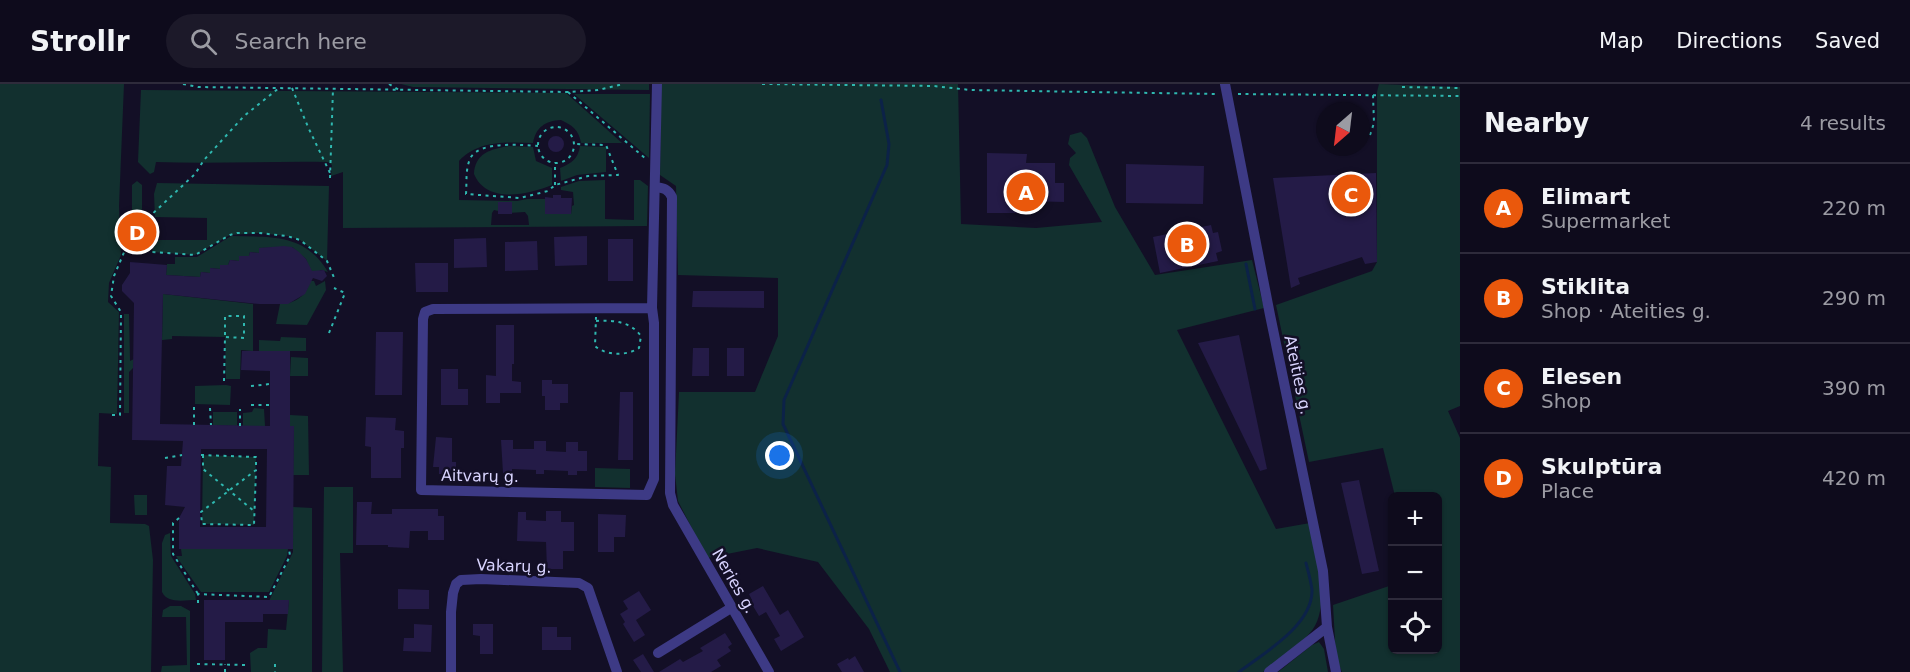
<!DOCTYPE html>
<meta charset="utf-8">
<style>
body{margin:0;font-family:"DejaVu Sans",sans-serif;background:#1c1929;color:#f1f3f6}
.controls{position:absolute;right:18px;bottom:18px;display:grid;overflow:hidden;border-radius:9px;box-shadow:0 2px 4px #0004}
.controls button{width:54px;height:54px;display:grid;place-items:center;padding:0;border:0;border-bottom:2px solid #2e2b3b;background:#0e0b1c;color:#f1f3f6;font:30px sans-serif}
.compass{position:absolute;left:1316px;top:18px;width:54px;height:54px;border-radius:50%;background:#0e0b1c;box-shadow:0 2px 4px #0004;rotate:208deg}
.you{position:absolute;left:780px;top:372px;width:21px;height:21px;margin:-15px;border:4px solid #fff;border-radius:50%;background:#1a73e8;box-shadow:0 0 0 9px #1a73e833}
.badge{display:grid;place-items:center;width:39px;height:39px;border-radius:50%;background:#ea580c;color:#fff;font-size:20px;font-weight:700}
.pin{position:absolute;translate:-50% -50%;border:3px solid #fff;box-shadow:0 2px 6px #0006}
.list{margin:0;padding:0;list-style:none}
h2{display:flex;justify-content:space-between;align-items:center;height:78px;margin:0;padding:0 24px;font-size:26px}
h2 small{font-size:20px;font-weight:400;color:#9b9ba3}
.list li{display:grid;grid-template-columns:39px 1fr auto;gap:18px;align-items:center;box-sizing:border-box;height:90px;padding:0 24px;border-top:2px solid #2e2b3b}
.list b{display:block;font-size:22px;white-space:nowrap}
.list p{margin:0;font-size:20px;white-space:nowrap;color:#9b9ba3}
.list em{font-size:20px;font-style:normal;color:#9b9ba3}
.icon{flex:none;width:33px;height:33px;fill:none;stroke:currentColor;stroke-width:2;stroke-linecap:round;stroke-linejoin:round}
.map{position:relative;flex:none;width:1460px;height:588px;overflow:hidden}
header{display:flex;align-items:center;gap:36px;box-sizing:border-box;height:84px;padding:0 30px;background:#0e0b1c;border-bottom:2px solid #2e2b3b}
header strong{font-size:28px}
nav{display:flex;gap:33px;margin-inline-start:auto;font-size:21px}
.search{width:420px;height:54px;background:#1c1929;display:flex;align-items:center;gap:15px;box-sizing:border-box;padding:0 21px;border-radius:33px;color:#9b9ba3;font-size:22px}
main{display:flex}
aside{flex:1;background:#0e0b1c}
.map>svg:first-child{display:block}
.green{fill:#12302f;fill-rule:evenodd}
.lines{fill:none;stroke-linecap:round;stroke-linejoin:round}
.stream{stroke:#0c2248;stroke-width:3}
.building{fill:#241b47;fill-rule:evenodd}
.path{stroke:#2fb8b0;stroke-width:2;stroke-dasharray:3 4.5;stroke-linecap:butt}
.minor{stroke:#3d3a85;stroke-width:10}
.labels{text-anchor:middle;dominant-baseline:central;stroke-width:5;stroke-linejoin:round;paint-order:stroke}
.street-label{font-size:16px;fill:#d9d4ff;stroke:#130f26}
</style>
<header>
<strong>Strollr</strong>
<div class="search"><svg class="icon" aria-label="search" viewBox="0 0 24 24"><circle cx="10" cy="10" r="6"/><path d="M15 15l6 6"/></svg>Search here</div>
<nav><a>Map</a><a>Directions</a><a>Saved</a></nav>
</header>
<main>
<div class="map">
<svg width="1460" height="588" viewBox="0 0 1460 588">
<rect width="100%" height="100%" fill="#130f26"/>
<!-- green -->
<path class="green" d="M0,0H124L119,122L121,171L109,199L108,218L119,228L117,330L99,329L98,382L111,383L110,439L145,440L149,442L153,476L151,588H0Z
M401,0H649V6L413,3Z
M661,0H958L961,140L1036,144L1102,138L1069,81L1070,74L1076,69L1068,60L1070,51L1081,48L1087,54L1115,123L1155,191L1252,176L1264,224L1177,246L1276,445L1310,439C1316,468 1333,526 1309,550C1296,564 1278,576 1263,588H890L869,545L818,478L757,464L707,474L678,417L675,390L679,308H755L778,252V194L678,191L676,102L660,91Z
M1379,0L1460,3V322L1448,327L1460,354V588H1342L1336,574L1333,521L1392,501V566H1438V412H1395L1383,364L1309,378L1276,221L1372,187L1377,178V8Z
M141,6L566,9L622,59H581C579,46 572,41 561,36C545,37 536,43 533,59C507,58 478,56 459,77V116L517,117L527,115H545V130H571L572,122L574,121L573,108L561,106V103L579,97L605,96V135L634,136V96H640L648,102L647,142L343,144V88L331,92L332,81L328,78C270,77 213,80 156,78L154,88L150,90L138,78ZM494,126L507,129L525,128L528,132L529,141H491L492,129Z
M574,10H650L649,74Z
M509,62L533,63L536,77L552,84V101C529,110 487,121 474,90C475,69 491,65 509,62Z
M580,62L606,63V88L577,91L561,97L560,84C572,79 578,75 580,62Z
M137,97L142,101V138L136,135L132,137V101Z
M157,99L329,102L327,177L300,156L287,152L259,149L230,151L195,171L152,168L155,156H207V134L155,133L154,110Z
M231,152C271,153 305,149 328,188L321,186L316,189H311L306,175L292,163L259,164V169L250,168L249,172H240L239,177L230,176L228,181H220V185L210,184V189L201,188L200,193L166,191L167,180H175V173H197Z
M310,197H314L316,202L325,197L326,206L307,241L276,240L280,220C295,220 307,211 310,197Z
M163,210L253,220V267L241,266L240,295H226L225,253L172,252V255L162,256Z
M124,230H129L130,277L134,275L133,284L129,288V329H124Z
M281,253L306,254V267H259V256L280,257Z
M291,273L308,274V292H290Z
M226,301L231,302L230,321L195,320V302Z
M254,324L264,325L265,342H243V329L252,328Z
M213,328H237V342L213,341Z
M290,331L308,332L309,391H293L294,342H290Z
M203,371L256,373L254,441L202,440Z
M595,384L630,385V404L595,403Z
M324,403H353V469H340L343,588H322Z
M134,411H147V431H135Z
M293,423L312,424V588H251L250,569L258,564H267L268,545L286,546L289,516H275L268,519L293,468Z
M170,449L171,472L195,510L196,516C184,516 168,520 162,508V459L165,451Z
M181,465H288L287,472L269,508H201L176,472H182Z
M170,522H181L190,527V588H161L162,582L187,581L186,533H162L163,526Z
M1319,558L1324,565L1328,588H1278L1312,561Z"/>
<g class="lines">
<!-- stream -->
<path class="stream" d="M881,16L889,60L887,81L784,316L783,340L900,588
M1246,180L1255,225
M1239,588C1264,569 1313,541 1312,506C1311,497 1308,487 1306,479"/>
</g>
<!-- building -->
<path class="building" d="M548 60a8 8 0 1 1 16 0a8 8 0 1 1-16 0Z
M987,69L1027,70L1026,79H1055V99H1064V118L1026,117V129H987Z
M1126,80L1204,82L1203,120L1126,119Z
M1376,89L1377,178L1365,180L1362,173L1298,194L1300,200L1291,204L1273,94Z
M553,111H561V114H572L571,130H545V113L553,114Z
M498,118H512V130H498Z
M1211,141L1213,149L1218,148L1222,167L1216,169L1218,177L1160,189L1153,153Z
M587,152V181L555,182L554,153Z
M486,154L487,183L454,184V155Z
M608,155H633V197H608Z
M537,157L538,186L505,187V158Z
M284,162L292,163L299,168L306,175L312,187L324,186L327,192L322,197L313,194L305,210L288,220H259L163,210L160,340L270,342V287L241,286L242,267H290V342H294L293,465H179V434L185,423L165,421L167,382H181L183,357L132,356L134,219L122,207V201L130,189V178L167,181L166,191L200,193L201,188L210,189V184L220,185V181H228L230,176L239,177V172H249L250,168L259,169V164ZM201,365H267L266,443H200Z
M415,179H448V208H416Z
M693,207H764V224L692,223Z
M496,241H514V280H512V297L521,298V309H500V319H486V291L496,292Z
M376,248H403L402,311H375Z
M1239,251L1267,385L1260,387L1198,259Z
M693,264H709V292H692Z
M727,264H744V292H727Z
M441,285H458V305H468V321H441Z
M542,296H552V300H568V319H560V326H545V312H542Z
M620,308H633V376H618Z
M366,333L396,334L395,346L404,347V364H401V394H371V363L365,362Z
M436,353L452,354V378H456V390H439V383H433Z
M501,356H513V365H534V357H546V367L566,368V358H578V367H587V387H577V391H568V387L544,386V390H536V386L512,385V389H503Z
M1359,396L1379,487L1362,490L1341,399Z
M357,418H372L371,430H392V425H438V432H444V456H428V447H410L409,464L388,463V461H356Z
M546,427H561V438H574V467H563V485H547L546,458L517,457L518,428H526V436L546,437Z
M598,430L626,431L625,453H614V468H598Z
M763,502L780,531L788,526L804,553L781,567L774,555L780,552L766,528L759,532L750,517L752,516L749,510Z
M398,505L429,506V525H398Z
M639,507L651,526L636,536L645,551L634,558L623,540L625,538L620,530L628,525L623,517Z
M204,516H289L288,530H263V538H225V576H204Z
M414,540L432,541L431,568L403,567L404,554H414Z
M473,540H493V570H480V552L473,551Z
M542,543H557V553H571V566H542Z
M725,549L732,560L728,563L731,567L717,576L721,582L711,588H659L680,575L683,578L703,567L700,564Z
M643,570L654,588H641L633,576Z
M855,572L864,588H842L837,580L848,574L849,576Z"/>
<g class="lines">
<!-- path -->
<path class="path" d="M183,0L198,3L568,8L598,6L623,0
M389,0L399,6
M762,0L934,2L970,6L1027,7L1217,10
M1402,3L1460,4
M292,4L308,43L330,89
M568,8L646,75
M1238,10L1460,12
M538 61a18 18 0 1 1 36 0a18 18 0 1 1-36 0Z
M1370,51L1374,39L1373,11
M538,62C521,61 481,57 471,73C465,84 467,98 466,110L520,114L548,107L555,101L588,92L618,91L606,61L574,60
M330,94L333,5
M555,101V78
M148,134L195,90L204,76L244,32L279,4
M125,166L127,146
M596,237C613,236 630,237 641,252L639,264C627,272 606,272 595,262L596,233
M329,249L345,209L334,204
M224,297L225,253L244,254V232H225V253
M251,302L270,300
M251,321H270
M210,324L211,341
M112,331H120L121,228L111,212L114,192L125,166L132,161H144L152,168L195,171L230,151L237,149H259L287,152L300,156L327,177L335,196
M194,341V323
M240,342V325
M201,371L256,373V386L201,428L202,440L254,441L256,386
M203,371V385L254,427
M165,374L182,371
M179,434L173,439V470L198,510
M198,519V510L269,513L290,472L289,465
M197,580L245,581
M275,580V588
M225,588V580"/>
<!-- minor -->
<path class="minor" d="M1225,0L1270,231L1323,487L1327,543L1336,588
M655,103C664,104 668,105 672,113L670,409L673,421L769,588
M652,224L433,225L425,228L423,235L421,406L647,411L654,395V239L652,224L657,0
M658,569L731,524
M451,588V528L453,509L456,500L461,496L481,495L579,499L588,504L617,588
M1269,588L1327,543"/>
</g>
<g class="labels">
<!-- street labels -->
<g class="street-label">
<text transform="translate(1298 291) rotate(78)">Ateities g.</text>
<text transform="translate(480 392) rotate(1)">Aitvarų g.</text>
<text transform="translate(514 482) rotate(2)">Vakarų g.</text>
<text transform="translate(734 497) rotate(60)">Neries g.</text>
</g>
</g>
</svg>
<div class="controls">
<button>+</button>
<button>−</button>
<button><svg class="icon" aria-label="locate" viewBox="0 0 24 24"><circle cx="12" cy="12" r="6"/><path d="M12 2v4M12 18v4M2 12h4M18 12h4"/></svg></button>
</div>
<svg class="compass" viewBox="-18 -18 36 36"><path d="M0-13l5 13h-10z" fill="#e53935"/><path d="M0 13l5-13h-10z" fill="#9b9ba3"/></svg>
<div class="you"></div>
<div class="pin badge" style="left:1026px;top:108px">A</div>
<div class="pin badge" style="left:1187px;top:160px">B</div>
<div class="pin badge" style="left:1351px;top:110px">C</div>
<div class="pin badge" style="left:137px;top:148px">D</div>
</div>
<aside>
<h2>Nearby<small>4 results</small></h2>
<ul class="list">
<li><span class="badge">A</span><div><b>Elimart</b><p>Supermarket</p></div><em>220 m</em></li>
<li><span class="badge">B</span><div><b>Stiklita</b><p>Shop · Ateities g.</p></div><em>290 m</em></li>
<li><span class="badge">C</span><div><b>Elesen</b><p>Shop</p></div><em>390 m</em></li>
<li><span class="badge">D</span><div><b>Skulptūra</b><p>Place</p></div><em>420 m</em></li>
</ul>
</aside>
</main>
